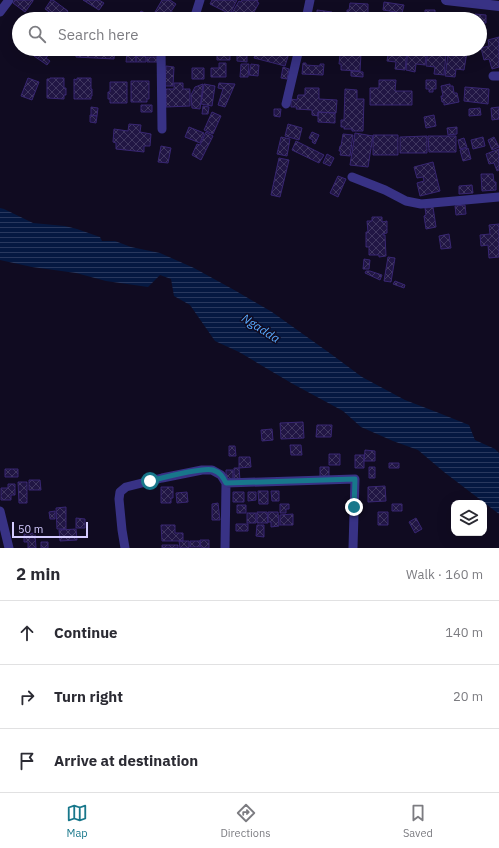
<!DOCTYPE html>
<meta charset="utf-8">
<style>
body{margin:0;font-family:"IBM Plex Sans",sans-serif;background:#f2f2f3;color:#2b2b33}
.controls{position:absolute;right:12px;bottom:12px;display:grid;overflow:hidden;border-radius:8px;box-shadow:0 4px 16px #0002}
.controls button{width:36px;height:36px;display:grid;place-items:center;padding:0;border:0;border-bottom:1px solid #e1e1e2;background:#fff;color:#2b2b33;font:20px sans-serif}
.scale{position:absolute;left:12px;bottom:10px;width:76px;box-sizing:border-box;padding-left:4px;border:2px solid #d4cbff;border-top:0;font-size:11px;line-height:14px;white-space:nowrap;color:#d4cbff;-webkit-text-stroke:3px #100b21;paint-order:stroke}
.stop{position:absolute;width:12px;height:12px;margin:-9px;border:3px solid #18778b;border-radius:50%;background:#fff}
.stop.end{background:#18778b;border-color:#fff;box-shadow:0 1px 4px #0008}
.list{margin:0;padding:0;list-style:none}
h2{display:flex;justify-content:space-between;align-items:center;height:52px;margin:0;padding:0 16px;font-size:17px}
h2 small{font-size:13px;font-weight:400;color:#7c7c81}
.list li{display:grid;grid-template-columns:26px 1fr auto;gap:12px;align-items:center;box-sizing:border-box;height:64px;padding:0 16px;border-top:1px solid #e1e1e2}
.list b{display:block;font-size:15px;white-space:nowrap}
.list em{font-size:13px;font-style:normal;color:#7c7c81}
.icon{flex:none;width:22px;height:22px;fill:none;stroke:currentColor;stroke-width:2;stroke-linecap:round;stroke-linejoin:round}
.map{position:relative;flex:none;width:499px;height:548px;overflow:hidden}
.search{position:absolute;background:#fff;box-shadow:0 4px 16px #0002;left:12px;right:12px;top:12px;height:44px;display:flex;align-items:center;gap:10px;box-sizing:border-box;padding:0 14px;border-radius:22px;color:#7c7c81;font-size:15px}
.sheet{height:244px;background:#fff}
nav{display:flex;justify-content:space-around;align-items:center;box-sizing:border-box;height:56px;border-top:1px solid #e1e1e2;background:#fff;font-size:11px;color:#7c7c81}
nav a{display:grid;justify-items:center;gap:2px}
nav .on{color:#18778b}
.map>svg:first-child{display:block}
.water{fill:url(#water-rules)}
.building{fill:url(#building-cross-hatch);stroke:#382672}
.lines{fill:none;stroke-linecap:round;stroke-linejoin:round}
.minor{stroke:#383285;stroke-width:9}
.tertiary{stroke:#383285;stroke-width:10}
.route{stroke:#18778b;stroke-width:5}
.labels{text-anchor:middle;dominant-baseline:central;stroke-width:3;stroke-linejoin:round;paint-order:stroke}
.water-label{font-size:12px;font-style:italic;fill:#59abff;stroke:#100b21}
</style>
<div class="map">
<svg width="499" height="548" viewBox="0 0 499 548">
<defs>
<pattern id="water-rules" width="6" height="5" patternUnits="userSpaceOnUse"><rect width="6" height="5" fill="#051841"/><path d="M0 2.5h6" fill="none" stroke="#29385e"/></pattern>
<pattern id="building-cross-hatch" width="8" height="8" patternUnits="userSpaceOnUse"><rect width="8" height="8" fill="#211644"/><path d="M0 0l8 8M0 8l8-8" fill="none" stroke="#403760"/></pattern>
</defs>
<rect width="100%" height="100%" fill="#100b21"/>
<!-- water -->
<path class="water" d="M0,208L4,209L33,223L65,226L77,229L100,237L102,241H115L131,247L160,253L194,268L236,291L272,312L331,354L362,377L405,400L439,413L469,425L475,440L495,449L499,453V514L444,472L418,450L393,441L361,427L343,411L293,384L239,352L215,341L190,305L174,296L171,279L160,275L148,287L106,281L76,273L32,267L0,260Z"/>
<!-- building -->
<path class="building" d="M15,0H33V1L25,12L13,3Z
M51,0H53L68,11L63,19H59L45,9Z
M83,0H99L104,3L99,10Z
M162,0H170L176,4L166,19L155,12Z
M212,0H237L230,14L210,4Z
M242,0H258L257,2L259,3L250,19H243L232,13L239,1L241,2Z
M384,2L404,5L402,13L383,10Z
M350,3L368,4V19H347V10H349Z
M317,10L332,12V17H335L334,19H313V13H317Z
M425,10H435V19L425,18Z
M141,11L151,16L149,19H136Z
M172,12L184,17V19H169Z
M460,13L471,14L470,19H460Z
M475,14L486,15V23H480V19H475Z
M499,37V67L492,69L489,59L484,60L481,48L489,46L488,40Z
M39,49H53L46,58L50,61L47,65L34,56Z
M76,49H115L114,59L76,57Z
M257,49H287L290,50L285,66L254,58Z
M307,49H328H327L326,55L306,53Z
M389,49L407,50L405,70L395,69L396,62L387,61Z
M415,49H427L425,65L416,64L415,72L406,70L408,50H415Z
M428,49H441L440,54L446,55L444,75L434,74L435,67L426,66Z
M455,50L467,52L464,70L456,69L455,77L445,76L448,55L454,56Z
M217,51H230V60H217Z
M237,51H247V62L237,61Z
M343,51H358V54H361L360,71L341,70V64H339L340,55H343Z
M127,53H136V62H126Z
M136,56H146V62H136Z
M147,57H157V62H147Z
M219,63H226V77H211V68H219Z
M303,63H306V65L320,66V64H324L323,75L302,74Z
M241,64H249L248,77H240Z
M251,64L259,65L258,76L249,75Z
M166,66L174,67L173,86H165Z
M283,67L289,69L287,79L281,78Z
M192,68H204V79H192Z
M351,71L363,72V77L351,76Z
M28,78L39,82L32,100L21,96Z
M50,78H64V88H66V95H64V99L47,98V79H50Z
M77,78H91V89H92V96H91V99H74V79L77,80Z
M379,80H396L395,91H412V105H370V88H379Z
M426,80H436V89H433V92H429V89H426Z
M131,81H149V99H147V102H131Z
M110,82H127V103H110V99H108V92H110Z
M174,83H183V89H190V106L166,107V89H174Z
M219,83L235,84L225,107L218,105L223,89L218,88Z
M203,84L200,109L192,108L191,95L195,87Z
M204,84L215,86L212,106L201,104Z
M450,84V86H453L454,93H457L459,102L444,105V102H442L441,96H443L441,86Z
M465,87L489,89L488,104L464,101Z
M305,88H319V99L337,100L336,113L318,112V116L312,115V110L296,109L297,107H291V99L297,100L298,95H305Z
M345,89L357,90V99H364L363,131H352V129H344V127H341V120H344Z
M141,105H152V112H141Z
M203,106L209,107L208,114H202Z
M91,107L98,108L97,116L91,115Z
M499,107V119L492,120L491,108Z
M480,108L481,115L469,116V109Z
M274,109H281L280,117L274,116Z
M212,112L221,116L213,134L204,130Z
M318,112L335,113V123L318,122Z
M90,115L97,116L96,123L90,122Z
M434,115L436,126L426,128L424,117Z
M129,124L141,125L140,132L151,134L150,146H144V152L116,149V143L113,142L114,129L128,131Z
M288,124L302,128L299,140L285,136Z
M189,127L204,133L200,143L185,137Z
M457,127V134L448,135L447,128Z
M206,132L213,136L201,160L192,155L197,144L200,145Z
M312,132L319,135L315,144L312,142L313,140L309,138Z
M355,133L373,136L368,167L350,165Z
M343,134L353,135L350,156L340,155L341,151H339L340,146H341Z
M373,135H398V155H373Z
M427,136V153H400V137Z
M428,136H456V152H429Z
M281,137L290,139L287,156L277,154Z
M483,137L485,146L473,149L471,140Z
M494,137L499,147L492,150L488,140Z
M464,138L467,147L460,149L458,140Z
M296,141L324,155L319,163L292,150Z
M161,146L171,148L168,163L158,162Z
M468,148L471,159L463,161L460,150Z
M499,149V170L497,171L494,163L489,164L486,154Z
M327,154L334,158L330,166L323,163Z
M279,158L289,160L280,197L271,195Z
M433,162L440,191L420,196L417,183L424,181L423,177L417,178L414,167Z
M481,174H493L494,182H496V190L482,191Z
M338,176L346,179L338,197L330,193Z
M472,185L473,193L459,194V186Z
M465,205L466,214L456,215L455,206Z
M433,207L436,227L426,229L424,216L426,215L425,208Z
M372,217H382V222L387,221V233L383,234V235H385L386,256L379,257V255H369V247H366V232H368L367,221H372Z
M499,224V257L489,258L488,245L481,246L480,235L490,234L489,225Z
M449,234L451,248L441,249L439,236Z
M388,257L395,258L391,282L384,281Z
M364,259L370,260L369,269H363Z
M366,271H370L382,275L380,280L365,273Z
M395,281L405,285L404,288L393,284Z
M303,422L304,438L281,439L280,423Z
M317,425H332L331,437H316Z
M272,429L273,440L262,441L261,430Z
M290,445H301L302,455H291Z
M229,446H235L236,456H229Z
M365,450L375,451V461H364Z
M329,454H340V465H329Z
M355,455H364V468H355Z
M239,457H250L251,467L239,468Z
M389,463H399V468H389Z
M320,467H329V478H320Z
M369,467H375V478H369Z
M234,468H239L240,480H234Z
M5,469H18V477H5Z
M226,470H233V479H226Z
M29,480H40L41,490H29Z
M18,482H27V503H19Z
M8,484H15V495H11V500H1V488H8Z
M385,486L386,501L368,502V487Z
M161,487H173V498H171V503H161Z
M258,491H268V504H259Z
M271,491H279V501H272Z
M187,492L188,502L177,503L176,493Z
M233,492H244V502H233Z
M248,492H256V500L248,501Z
M218,503L220,520H212V504Z
M280,504H289V509H286V513H280Z
M392,504H402V511H392Z
M237,505H246V513H237Z
M66,507V529H57L56,508Z
M55,511V519H50L49,512Z
M257,512H267L268,523H257Z
M268,512H278L279,526L271,527V522H268Z
M378,512H388V525H378Z
M247,513H256V523H247Z
M293,514V525H280V515Z
M76,518L85,519V528H76Z
M416,518L422,529L415,533L409,522Z
M236,524H248V531H236Z
M161,525H175V533H183V541H162Z
M257,525H264V537L256,536Z
M76,529L77,540L60,541L59,530Z
M35,533L36,548H28V542H24V534Z
M200,540H209V548H201Z
M179,541H189V548H180Z
M190,541H200V547H190Z
M41,542H48V548H41Z
M162,545H178V548H162Z"/>
<g class="lines">
<!-- minor -->
<path class="minor" d="M0,12L9,0
M194,19L200,0
M306,19L310,0
M161,49L162,129
M493,76H499
M286,104L299,49
M352,177L385,190L406,201L421,204L499,197
M0,511L9,548
M125,548L122,530L119,499L120,492L126,487L162,478L202,470H212L221,475L226,483
M225,548L226,483L355,479L353,548"/>
<!-- tertiary -->
<path class="tertiary" d="M446,0L499,6"/>
</g>
<g class="lines">
<!-- route -->
<path class="route" d="M150,481C162,478 202,467 213,470C220,472 223,477 226,483L355,479L354,507"/>
</g>
<g class="labels">
<!-- water labels -->
<g class="water-label">
<text transform="translate(261 328) rotate(33)">Ngadda</text>
</g>
</g>
</svg>
<div class="controls">
<button><svg class="icon" aria-label="layers" viewBox="0 0 24 24"><path d="M12 4l9 5-9 5-9-5zM3 14l9 5 9-5"/></svg></button>
</div>
<div class="scale">50 m</div>
<div class="stop" style="left:150px;top:481px"></div>
<div class="stop end" style="left:354px;top:507px"></div>
<div class="search"><svg class="icon" aria-label="search" viewBox="0 0 24 24"><circle cx="10" cy="10" r="6"/><path d="M15 15l6 6"/></svg>Search here</div>
</div>
<section class="sheet">
<h2>2 min<small>Walk · 160 m</small></h2>
<ul class="list">
<li><svg class="icon" aria-label="ahead" viewBox="0 0 24 24"><path d="M12 20V5M6 11l6-6 6 6"/></svg><div><b>Continue</b></div><em>140 m</em></li>
<li><svg class="icon" aria-label="right" viewBox="0 0 24 24"><path d="M7 20v-9h11M14 6l5 5-5 5"/></svg><div><b>Turn right</b></div><em>20 m</em></li>
<li><svg class="icon" aria-label="arrive" viewBox="0 0 24 24"><path d="M6 21V4h12l-3 4 3 4H6"/></svg><div><b>Arrive at destination</b></div></li>
</ul>
</section>
<nav>
<a class="on"><svg class="icon" aria-label="map" viewBox="0 0 24 24"><path d="M3 6l6-2 6 2 6-2v14l-6 2-6-2-6 2zM9 4v14M15 6v14"/></svg>Map</a>
<a><svg class="icon" aria-label="directions" viewBox="0 0 24 24"><path d="M12 3l9 9-9 9-9-9zM9 14v-3h6M13 9l2 2-2 2"/></svg>Directions</a>
<a><svg class="icon" aria-label="saved" viewBox="0 0 24 24"><path d="M7 4h10v16l-5-4-5 4z"/></svg>Saved</a>
</nav>
